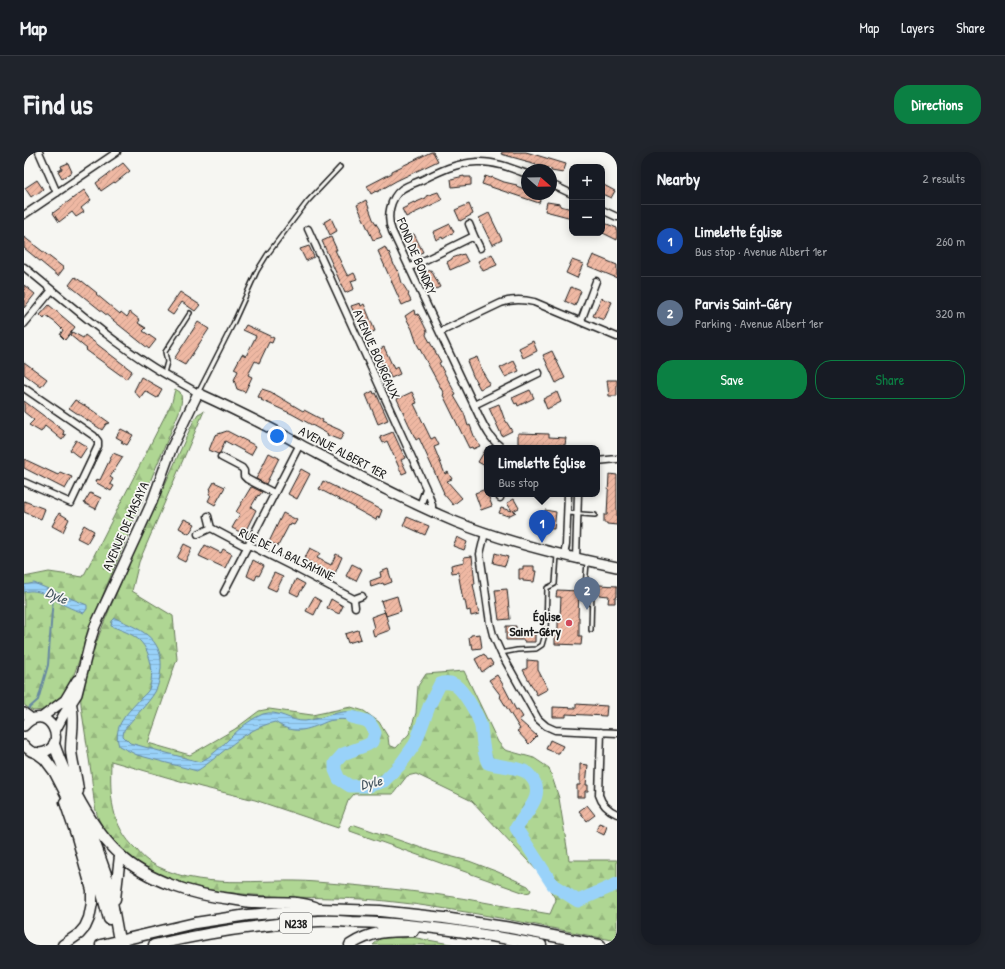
<!DOCTYPE html>
<meta charset="utf-8">
<style>
body{margin:0;font-family:"Patrick Hand",sans-serif;background:#20242c;color:#f1f3f6}
.controls{position:absolute;right:12px;top:12px;display:grid;overflow:hidden;border-radius:8px;box-shadow:0 2px 10px #0003}
.controls button{width:36px;height:36px;display:grid;place-items:center;padding:0;border:0;border-bottom:1px solid #363941;background:#171b24;color:#f1f3f6;font:20px sans-serif}
.compass{position:absolute;left:497px;top:12px;width:36px;height:36px;border-radius:50%;background:#171b24;box-shadow:0 2px 10px #0003;rotate:110deg}
.you{position:absolute;left:253px;top:284px;width:14px;height:14px;margin:-10px;border:3px solid #fff;border-radius:50%;background:#1a73e8;box-shadow:0 0 0 6px #1a73e833}
.badge{display:grid;place-items:center;width:26px;height:26px;border-radius:50%;background:#0b8043;color:#fff;font-size:13px;font-weight:700}
.pin{position:absolute;translate:-50% -33px;filter:drop-shadow(0 1px 2px #0008)}
.pin::after{content:'';position:absolute;top:21px;width:14px;height:12px;background:inherit;clip-path:polygon(0 0,100% 0,50% 100%)}
.popup{position:absolute;left:460px;top:293px;width:116px;height:52px;box-sizing:border-box;display:grid;place-content:center;border-radius:8px;background:#171b24;filter:drop-shadow(0 1px 3px #0005);font-size:13px;white-space:nowrap;color:#9ea1a6}
.popup b{font-size:15px;color:#f1f3f6}
.popup::after{content:'';position:absolute;left:50%;top:100%;margin-left:-8px;border:8px solid transparent;border-top-color:#171b24}
.list{margin:0;padding:0;list-style:none}
h2{display:flex;justify-content:space-between;align-items:center;height:52px;margin:0;padding:0 16px;font-size:17px}
h2 small{font-size:13px;font-weight:400;color:#9ea1a6}
.list li{display:grid;grid-template-columns:26px 1fr auto;gap:12px;align-items:center;box-sizing:border-box;height:72px;padding:0 16px;border-top:1px solid #363941}
.list b{display:block;font-size:15px;white-space:nowrap}
.list p{margin:0;font-size:13px;white-space:nowrap;color:#9ea1a6}
.list em{font-size:13px;font-style:normal;color:#9ea1a6}
.actions{display:flex;gap:8px;padding:12px 16px}
.actions a{flex:1;padding:9px 0;border:1px solid #0b8043;border-radius:16px;text-align:center;font-size:14px;color:#0b8043}
.actions .main{background:#0b8043;color:#fff}
.map{position:relative;flex:none;width:593px;height:793px;overflow:hidden;border-radius:16px}
header{display:flex;align-items:center;gap:24px;box-sizing:border-box;height:56px;padding:0 20px;background:#171b24;border-bottom:1px solid #363941}
header strong{font-size:19px}
nav{display:flex;gap:22px;margin-inline-start:auto;font-size:14px}
.intro{display:flex;align-items:center;justify-content:space-between;box-sizing:border-box;height:96px;padding:0 24px}
h1{margin:0;font-size:28px}
.button{padding:10px 18px;border-radius:16px;background:#0b8043;color:#fff;font-size:14px;font-weight:700}
main{display:flex;gap:24px;padding:0 24px}
aside{flex:1;background:#171b24;border-radius:16px;box-shadow:0 2px 10px #0003}
.map>svg:first-child{display:block}
.forest{fill:url(#forest-firs);stroke:#667958;fill-rule:evenodd}
.water{fill:url(#water-rules);stroke:#6789a1}
.lines{fill:none;stroke-linecap:round;stroke-linejoin:round}
.stream{stroke:#6789a1;stroke-width:2}
.river{stroke:#99d2f9;stroke-width:13}
.building{fill:url(#building-hatch);stroke:#1c1c1c}
.service-casing{stroke:#1c1c1c;stroke-width:6}
.minor-casing{stroke:#1c1c1c;stroke-width:9}
.secondary-casing{stroke:#1c1c1c;stroke-width:12}
.trunk-casing{stroke:#1c1c1c;stroke-width:13}
.service{stroke:#f6f6f2;stroke-width:3}
.minor{stroke:#f6f6f2;stroke-width:6}
.secondary{stroke:#f6f6f2;stroke-width:9}
.trunk{stroke:#f6f6f2;stroke-width:10}
.poi-dot{fill:#d1495b;stroke:#f6f6f2;stroke-width:1.5}
.labels{text-anchor:middle;dominant-baseline:central;stroke-width:3.5;stroke-linejoin:round;paint-order:stroke}
.shield{fill:#f6f6f2;stroke:#5d5d5c;stroke-width:1}
.shield-label{font-size:12px;font-weight:bold;fill:#1c1c1c}
.street-label{font-size:13px;fill:#1c1c1c;stroke:#f6f6f2}
.poi-label{font-size:13px;font-weight:bold;fill:#1c1c1c;stroke:#f6f6f2;text-anchor:end}
.water-label{font-size:14px;font-style:italic;fill:#42535e;stroke:#f6f6f2}
</style>
<header>
<strong>Map</strong>
<nav><a>Map</a><a>Layers</a><a>Share</a></nav>
</header>
<div class="intro"><h1>Find us</h1><a class="button">Directions</a></div>
<main>
<div class="map">
<svg width="593" height="793" viewBox="0 0 593 793">
<defs>
<pattern id="forest-firs" width="22" height="20" patternUnits="userSpaceOnUse"><rect width="22" height="20" fill="#afd693"/><path d="M5 1l3.5 6h-7zM16 11l3.5 6h-7z" fill="#96b77e"/></pattern>
<pattern id="water-rules" width="6" height="5" patternUnits="userSpaceOnUse"><rect width="6" height="5" fill="#99d2f9"/><path d="M0 2.5h6" fill="none" stroke="#83b4d5"/></pattern>
<pattern id="building-hatch" width="6" height="6" patternUnits="userSpaceOnUse"><rect width="6" height="6" fill="#efb8a3"/><path d="M-1 1l2-2M0 6l6-6M5 7l2-2" fill="none" stroke="#cc9e8c"/></pattern>
</defs>
<rect width="100%" height="100%" fill="#f6f6f2"/>
<filter id="ink" filterUnits="userSpaceOnUse"><feTurbulence type="fractalNoise" baseFrequency=".025" numOctaves="2"/><feDisplacementMap in="SourceGraphic" scale="8" xChannelSelector="R" yChannelSelector="G"/><feConvolveMatrix kernelMatrix="1 2 1 2 8 2 1 2 1" color-interpolation-filters="sRGB"/></filter>
<g filter="url(#ink)">
<!-- forest -->
<path class="forest" d="M151,237L156,240C159,247 157,253 155,260L76,450L48,528L39,543L29,553L20,558L9,559L0,553V425L25,420L59,425L148,250Z
M180,259L115,410L108,439L149,464L153,507L124,591L166,603L211,577L235,559L245,557L288,563L327,555L340,559L355,570L364,585L365,593L372,596L385,582L392,561L394,534L402,522L440,519L474,590L481,598L510,606L525,616L535,646L545,708H593V789C516,774 440,757 362,749C275,739 123,763 75,668C69,654 69,635 67,620C64,602 62,585 59,567C58,559 56,550 57,543C66,501 83,462 100,424C123,371 147,320 170,268L174,262ZM87,609L177,635L231,648L314,676L324,649L330,642H369L383,624L392,622L448,649L517,723L532,748L526,762C487,756 449,747 410,742C371,737 331,733 292,730C237,725 174,741 124,709C120,706 116,702 113,698C86,673 86,644 87,609Z
M331,673L409,700L445,709L474,720L504,734L507,738L506,740L501,741L326,679V675Z
M387,785L432,793H349L357,786Z"/>
<!-- water -->
<path class="water" d="M10,431L63,453V457L60,461C54,459 48,457 42,454C29,448 16,435 0,440V433Z
M91,466C115,477 139,485 137,516C136,524 135,533 131,540C124,552 109,566 100,578L99,584L106,591L176,610C199,599 213,572 239,562C254,557 267,570 281,569C298,567 315,557 333,560C336,561 340,564 343,566V569L341,572C330,569 321,566 310,568C305,568 300,571 295,573C277,580 267,581 251,570C220,577 198,603 173,619L113,603L95,594C88,573 104,561 117,546C119,544 124,540 125,537C128,530 128,519 127,512C121,486 110,483 87,474L88,469Z"/>
<g class="lines">
<!-- stream -->
<path class="stream" d="M5,556L14,548L24,513L29,445"/>
<!-- river -->
<path class="river" d="M327,565C342,569 345,566 351,581L348,590L343,593L319,602L311,611V618L315,627L326,634H344L360,629L376,613L391,592L406,552L416,532C421,530 426,530 431,533C440,539 455,564 457,575C459,588 458,599 464,611C476,615 489,614 500,619C503,620 505,623 507,625C523,643 501,661 492,676L529,733L554,749L593,732"/>
</g>
<!-- building -->
<path class="building" d="M407,0H409L414,9L372,29L353,40L352,39L347,42L343,34L368,21V19Z
M478,0H502L542,12L539,21L527,19V17L521,15L501,10L502,9L477,2Z
M44,11L48,20L38,26L34,19L38,17L37,14Z
M99,11L106,19L91,31L90,30L77,39L72,31Z
M440,24V25H447V33L428,35L427,27Z
M461,24L467,26L468,25L480,30L493,33L492,34L503,38V42H518L515,51L458,32Z
M13,28L19,37L12,43L11,42L7,45L1,36Z
M578,32L591,39L587,46L578,42Z
M60,38L67,48L57,56L60,60L52,65L48,60L35,70L29,61Z
M414,40L418,48L382,65L378,57L384,54V53L390,50V51L402,46V44Z
M342,48L349,67L356,78L355,79L358,85L349,88L333,53Z
M523,50L536,52V54L548,57V66L521,59Z
M445,52L449,62L436,69L431,58Z
M465,61L478,88L468,93L455,66Z
M307,66L313,79L306,83L300,70Z
M578,70L593,76V88L579,81Z
M426,72L430,80L419,87L418,85L412,88L409,80Z
M390,82L399,100L391,103L387,95H385L382,85Z
M0,85L40,116L34,124L0,96Z
M307,85L313,98H311L322,121L324,124L330,121L333,127L327,129L330,137L321,141L298,89Z
M285,94L290,105L282,109L276,97Z
M361,95L364,101L365,100L370,113L373,119L374,118L378,131L385,142L384,143L387,149L378,153L354,99Z
M440,102L444,110L426,118L423,110L428,107V106Z
M468,102L473,113L459,119L454,109Z
M569,103L593,113V126L564,114Z
M548,108L559,112L553,126L542,121Z
M407,118L416,135L408,139L401,128L402,127L399,121Z
M51,125L58,130V129L73,141L72,142L96,162L97,160L103,165L106,160L116,168L114,171L122,176L119,179L132,188L125,197L45,133Z
M0,133L11,142L0,156Z
M547,135L557,139L551,154L541,149Z
M156,140L176,153L171,159L158,150L149,163L143,159Z
M577,146L588,150L580,168L569,164Z
M336,151L337,154L340,152L351,179L341,183L331,161H330L327,154Z
M25,153L51,175L41,188L36,183L39,178L32,171L22,164L20,167L16,163Z
M390,158L391,163L394,162L397,167L403,179L402,183L417,210L415,211L429,237L432,243L430,244L440,261L444,274L446,273L450,284L456,294L449,297L448,295L445,296L419,243L420,242L393,192L388,177L381,164Z
M174,170L185,177L161,213L150,207Z
M222,173L250,186L248,191L245,190L235,211L231,209L224,223L228,225L221,240L213,237L210,228L214,219L210,217L218,202L222,204L232,184L219,178Z
M48,180L59,186L61,183L108,219L102,227L62,198L63,197L46,183Z
M509,189L513,199L499,206L495,196Z
M360,195L370,217L373,215L376,222L367,226L361,213L359,214L352,199Z
M528,199L541,226L532,231L519,203Z
M453,205L458,219L466,232L456,237L449,224L443,209Z
M490,209L495,219L481,225L476,216Z
M0,210L23,227L17,235L0,222Z
M117,225L138,237L133,246L121,239L116,246L110,239Z
M583,228H593V244H585Z
M238,237L247,240L279,259L280,258L295,266L299,268L298,270L316,278L320,281L316,288L303,283L304,282L268,262L237,248L238,247L234,245Z
M506,238L510,246L494,254L493,251L491,252L488,246Z
M349,239L350,242L352,241L364,268L354,272L342,243Z
M388,240L393,251L390,252L407,287L411,285L415,293L410,295L421,322L424,320L428,327L423,329L438,346L429,353L419,341H420L395,286L392,288L373,247Z
M533,240L537,250L523,257L519,247Z
M51,248L65,256L86,271L82,272L78,278L45,256Z
M0,249L40,279L39,282L42,283L38,288L21,274L17,280L5,273L10,268L0,260Z
M475,252L480,266L488,279L478,284L465,256Z
M97,277L109,283L103,293L97,290L99,289L92,285Z
M203,279L232,294L227,303L201,289L196,301L194,302L185,298L191,283Z
M369,280L381,306L377,308L383,320L378,322L363,289L359,291L356,285Z
M494,281L525,282V285L542,286L541,293L494,292Z
M52,288L63,295L56,306L46,298Z
M463,295V315L454,310Z
M89,301L99,305L86,325L89,327L86,332L90,334L87,339L71,330L72,327L76,328Z
M245,301L255,306L242,332L232,327Z
M0,307L34,323L36,320L48,325L41,337L0,316Z
M277,317L286,322L273,347L264,342Z
M585,322L593,323V373L583,372V371H580V363H583Z
M299,329L358,358L355,366L353,365L352,368L330,356V355L295,337Z
M190,330L201,335L191,353L184,349L187,343L185,342L187,338L186,337Z
M227,335H228L238,340L235,344L234,343L227,355L232,358L220,382L208,376L216,362L212,360Z
M462,337L468,354L457,358L451,341Z
M66,341L77,346L72,357L60,351Z
M490,347L495,356L489,359L492,360L484,364L475,361L477,356L488,359L483,351Z
M0,349L21,357L17,367L0,360Z
M521,358L532,360L530,377L518,376Z
M35,361L45,367L39,380L28,374Z
M259,361L273,368L270,373L267,372L266,374L265,373L254,394L245,390Z
M383,365L405,374L401,383L379,373Z
M160,367L171,372L165,382L155,376Z
M60,373L70,379L63,391L53,386Z
M433,385L443,390L440,398L429,394Z
M160,392L168,396L161,410L153,406Z
M181,393L197,401L199,397L208,402L201,416L175,404Z
M286,396L296,401L293,406L307,413L312,402L318,405L309,426L297,420L298,417L280,407Z
M471,401L484,405L481,414L469,411Z
M448,404L451,432H449L455,462L447,464L446,458L443,459L441,448H439L434,420L428,421L427,413L440,410V405Z
M229,408L240,414L235,424L233,423L231,428L223,424Z
M328,412L338,417L332,429L322,424Z
M499,414H510V419H512L510,430L499,429V427H495V417H499Z
M364,417L368,430L360,433L359,431L347,435L346,429L357,425L356,420Z
M250,421L259,425L252,439L243,435Z
M272,427L281,432L274,444L266,440Z
M575,433L593,434V445H591V451H584L585,444L575,443Z
M483,437L486,467L475,468L471,438Z
M533,438L555,439L554,465H555V484H558L557,493L531,492V483H534V465H536L537,445H532Z
M373,444L377,459L362,464L357,449Z
M290,445L297,449L290,463L282,459Z
M307,447L319,454L315,462L303,456Z
M361,460L366,478L350,484L348,477L350,476L347,465Z
M482,474H492V479H511V490H500V488H482Z
M334,478L337,487L324,491L321,482Z
M456,482L458,496L449,497L448,492H446L445,485L447,484V483Z
M460,502L464,508L466,507L469,512L458,520L451,507Z
M503,508L514,509V518L524,537L513,543L499,518L503,516Z
M473,523L478,531L492,558L494,557L499,565L495,568L513,584L505,592L493,579L496,577L476,545L477,544L465,528Z
M552,552L583,554L582,564L542,562V565H529V555L552,556Z
M526,588L539,594L535,601H532L522,597Z
M556,612L564,613L562,633H564V639H561V645H553V633H556Z
M563,653L571,663L563,669L555,659Z
M575,671L583,674L580,683L572,679Z"/>
<g class="lines">
<!-- service casing -->
<g class="service-casing">
<path id="service" d="M140,221L143,210L141,200L166,161
M175,239L209,172L233,119L243,103L283,50L316,15
M544,361L571,363
M563,411L561,434L568,437L567,478
M477,501L493,498L512,497L518,493L522,479L523,436L531,432L533,403"/>
</g>
<!-- minor casing -->
<g class="minor-casing">
<path id="minor" d="M15,0L33,41
M527,32L548,42
M578,58L593,65
M0,63L93,0
M445,72L450,84
M284,77L405,343L408,353V359
M0,115C42,149 83,186 129,215C143,224 159,232 174,241
M385,116L450,84L456,96
M557,169L572,129
M0,172L28,138
M416,180L477,151C488,147 498,147 510,150L593,185
M0,236L70,284L74,289V294L47,351L0,330
M450,253L515,221
M478,296C467,288 462,278 456,266L368,79C362,65 366,46 378,37C384,33 391,31 398,28C416,19 432,11 453,10C470,9 487,16 503,22
M197,305L218,316L220,319V324L223,327L250,341
M573,309L593,307
M476,346L477,342
M396,354L402,337
M184,364L187,376L219,393H225L269,415L330,447L338,444
M461,381L456,402L466,471L469,483L477,501L514,567L522,574L531,578L593,581
M174,382L187,376
M540,403L542,393L544,342
M552,407L554,342
M200,440L276,292
M330,447L331,455
M577,580L575,643C578,653 584,658 593,662"/>
</g>
<!-- secondary casing -->
<g class="secondary-casing">
<path id="secondary" d="M0,561L8,567
M17,566L41,548L53,528
M0,574C24,546 48,597 16,601C9,602 4,598 0,593
M31,579L39,564L53,542L66,490L71,474L128,350L148,295L174,241C209,257 244,274 277,293C328,320 379,348 432,370C484,391 539,404 593,415"/>
</g>
<!-- trunk casing -->
<g class="trunk-casing">
<path id="trunk" d="M47,552C51,568 47,581 47,598C48,612 53,625 54,639
M30,592C42,627 68,678 96,703C123,729 170,743 207,747C215,748 223,750 231,750C251,751 272,748 291,755
M13,601L21,607L30,619L59,675L66,698L85,767
M63,669L84,728L94,783
M91,747L96,704
M39,793L55,782L61,775L65,766L68,751V738L53,685L41,650
M77,793L171,771L224,763L296,757L356,759L420,766L487,776L576,793
M130,793C185,780 238,772 294,769C305,768 317,769 328,770C391,771 455,781 517,793
M326,793C348,779 363,779 389,779"/>
</g>
<!-- service -->
<use href="#service" class="service"/>
<!-- minor -->
<use href="#minor" class="minor"/>
<!-- secondary -->
<use href="#secondary" class="secondary"/>
<!-- trunk -->
<use href="#trunk" class="trunk"/>
</g>
</g>
<!-- markers -->
<circle class="poi-dot" cx="545" cy="471" r="4"/>
<g class="labels">
<!-- shield labels -->
<rect class="shield" x="256" y="761" width="32" height="20" rx="3"/>
<g class="shield-label">
<text x="272" y="771">N238</text>
</g>
<!-- street labels -->
<g class="street-label">
<text transform="translate(393 104) rotate(67)">FOND DE BONDRY</text>
<text transform="translate(353 202) rotate(66)">AVENUE BOURGAUX</text>
<text transform="translate(319 300) rotate(28)">AVENUE ALBERT 1ER</text>
<text transform="translate(101 374) rotate(-66)">AVENUE DE MASAYA</text>
<text transform="translate(263 402) rotate(26)">RUE DE LA BALSAMINE</text>
</g>
<!-- poi labels -->
<g class="poi-label">
<text x="537" y="464">Église<tspan x="537" dy="15">Saint-Géry</tspan></text>
</g>
<!-- water labels -->
<g class="water-label">
<text transform="translate(33 443) rotate(23)">Dyle</text>
<text transform="translate(347 630) rotate(-13)">Dyle</text>
</g>
</g>
</svg>
<div class="controls">
<button>+</button>
<button>−</button>
</div>
<svg class="compass" viewBox="-18 -18 36 36"><path d="M0-13l5 13h-10z" fill="#e53935"/><path d="M0 13l5-13h-10z" fill="#9ea1a6"/></svg>
<div class="you"></div>
<div class="pin badge" style="left:518px;top:391px;background:#1a4fb4">1</div>
<div class="popup"><b>Limelette Église</b>Bus stop</div>
<div class="pin badge" style="left:563px;top:458px;background:#5c6f8a">2</div>
</div>
<aside>
<h2>Nearby<small>2 results</small></h2>
<ul class="list">
<li><span class="badge" style="background:#1a4fb4">1</span><div><b>Limelette Église</b><p>Bus stop · Avenue Albert 1er</p></div><em>260 m</em></li>
<li><span class="badge" style="background:#5c6f8a">2</span><div><b>Parvis Saint-Géry</b><p>Parking · Avenue Albert 1er</p></div><em>320 m</em></li>
</ul>
<div class="actions"><a class="main">Save</a><a>Share</a></div>
</aside>
</main>
